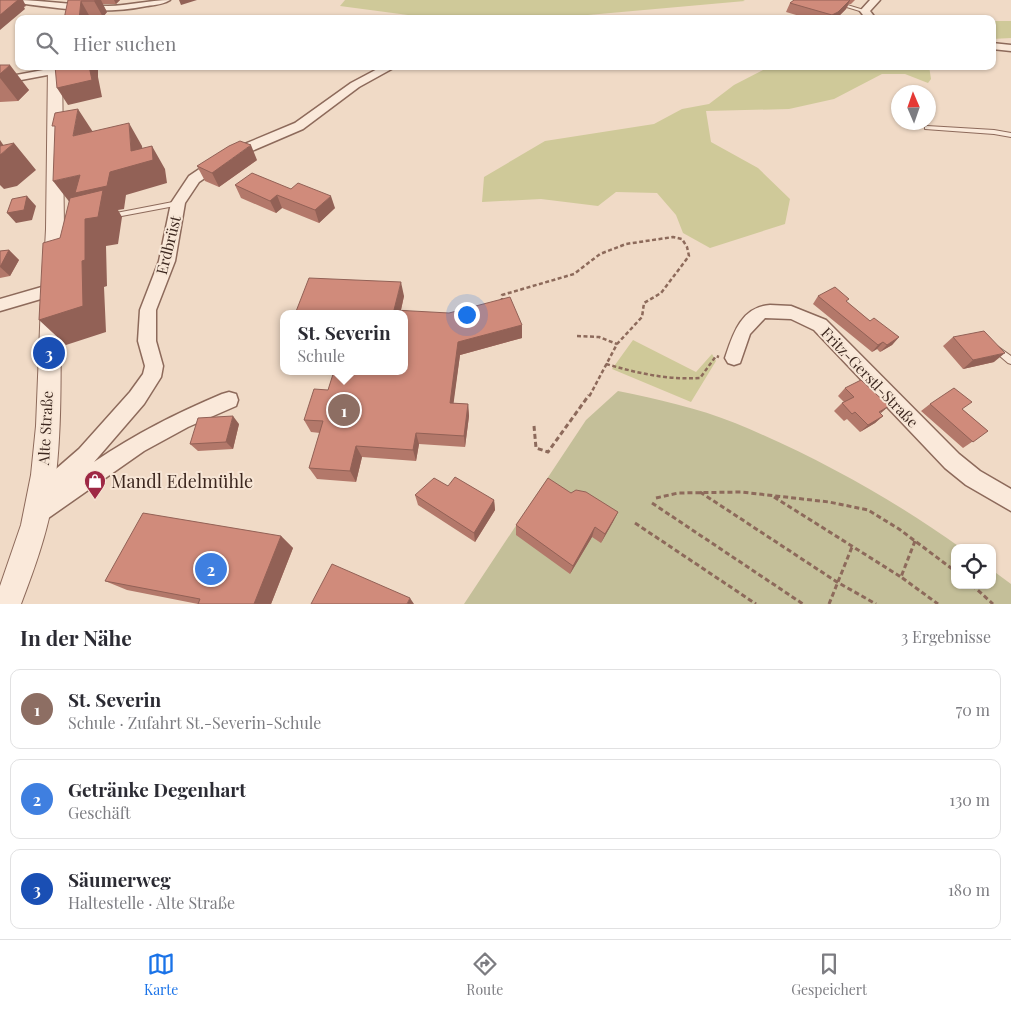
<!DOCTYPE html>
<html lang="de">
<meta charset="utf-8">
<style>
body{margin:0;font-family:"Playfair Display",serif;background:#f2f2f3;color:#2b2b33}
.controls{position:absolute;right:15px;bottom:15px;display:grid;overflow:hidden;border-radius:10px;box-shadow:0 1px 4px #0004}
.controls button{width:45px;height:45px;display:grid;place-items:center;padding:0;border:0;border-bottom:1px solid #e1e1e2;background:#fff;color:#2b2b33;font:25px sans-serif}
.compass{position:absolute;left:891px;top:85px;width:45px;height:45px;border-radius:50%;background:#fff;box-shadow:0 1px 4px #0004;rotate:358deg}
.you{position:absolute;left:466px;top:314px;width:18px;height:18px;margin:-12px;border:4px solid #fff;border-radius:50%;background:#1a73e8;box-shadow:0 0 0 8px #1a73e833}
.badge{display:grid;place-items:center;width:32px;height:32px;border-radius:50%;background:#1a73e8;color:#fff;font-size:16px;font-weight:700}
.pin{position:absolute;translate:-50% -50%;border:2px solid #fff;box-shadow:0 1px 5px #0006}
.popup{position:absolute;left:280px;top:310px;width:128px;height:65px;box-sizing:border-box;display:grid;place-content:center;border-radius:10px;background:#fff;filter:drop-shadow(0 1px 4px #0005);font-size:16px;white-space:nowrap;color:#7c7c81}
.popup b{font-size:19px;color:#2b2b33}
.popup::after{content:'';position:absolute;left:50%;top:100%;margin-left:-10px;border:10px solid transparent;border-top-color:#fff}
.list{margin:0;padding:0;list-style:none}
h2{display:flex;justify-content:space-between;align-items:center;height:65px;margin:0;padding:0 20px;font-size:21px}
h2 small{font-size:16px;font-weight:400;color:#7c7c81}
.list li{display:grid;grid-template-columns:32px 1fr auto;gap:15px;align-items:center;box-sizing:border-box;height:80px;margin:0 10px 10px;padding:0 10px;border:1px solid #e1e1e2;border-radius:10px}
.list b{display:block;font-size:19px;white-space:nowrap}
.list p{margin:0;font-size:16px;white-space:nowrap;color:#7c7c81}
.list em{font-size:16px;font-style:normal;color:#7c7c81}
.icon{flex:none;width:28px;height:28px;fill:none;stroke:currentColor;stroke-width:2;stroke-linecap:round;stroke-linejoin:round}
.map{position:relative;flex:none;width:1011px;height:604px;overflow:hidden}
.search{position:absolute;background:#fff;box-shadow:0 1px 4px #0004;left:15px;right:15px;top:15px;height:55px;display:flex;align-items:center;gap:12px;box-sizing:border-box;padding:0 18px;border-radius:10px;color:#7c7c81;font-size:19px}
.sheet{height:335px;background:#fff}
nav{display:flex;justify-content:space-around;align-items:center;box-sizing:border-box;height:70px;border-top:1px solid #e1e1e2;background:#fff;font-size:14px;color:#7c7c81}
nav a{display:grid;justify-items:center;gap:2px}
nav .on{color:#1a73e8}
.map>svg:first-child{display:block}
.green{fill:#cfc999}
.cemetery{fill:#c4bf99}
.lines{fill:none;stroke-linecap:round;stroke-linejoin:round}
.service-casing{stroke:#8d6a5b;stroke-width:2}
.minor-casing{stroke:#8d6a5b;stroke-width:3}
.tertiary-casing{stroke:#8d6a5b;stroke-width:2}
.path-far1{stroke:#8d6a5b;stroke-width:2.5;stroke-dasharray:4 2.5;stroke-linecap:butt}
.path{stroke:#8d6a5b;stroke-width:3;stroke-dasharray:5 3;stroke-linecap:butt}
.service{fill:#fae9da;fill-rule:evenodd}
.minor{fill:#fae9da;fill-rule:evenodd}
.tertiary{fill:#fae9da;fill-rule:evenodd}
.wall{fill:#b3786a}
.shaded-wall{fill:#926156}
.building{fill:#d08b7b;stroke:#926156}
.labels{text-anchor:middle;dominant-baseline:central;stroke-width:4;stroke-linejoin:round;paint-order:stroke}
.street-label{font-size:15px;fill:#3c271f;stroke:#f7e6d6}
.near-poi-label{font-size:18px;fill:#3c271f;stroke:#f7e6d6;text-anchor:start}
</style>
<div class="map">
<svg width="1011" height="604" viewBox="0 0 1011 604">
<rect width="100%" height="100%" fill="#f0dac6"/>
<!-- green -->
<path class="green" d="M345,0H743L745,1L543,19H438L340,6Z
M992,21H1011V38L992,39Z
M771,66H824L837,69L850,66H929L931,79L928,83L905,74H882L834,99L789,109L706,111L711,142L758,168L790,199L785,224L710,248L683,233L676,215L657,193L616,192L598,206L541,199L482,202L484,177L545,141L654,124L682,109L709,104L734,85Z
M633,340L696,372L712,354L716,361L691,402L612,369Z"/>
<!-- cemetery -->
<path class="cemetery" d="M618,391C657,399 698,408 735,423C813,455 893,499 961,548H955V585H992V570L1011,584V604H464L586,420Z"/>
<g class="lines">
<!-- service casing -->
<g class="service-casing">
<path id="service" d="M824,0H831L867,11L863,12Z
M927,126L994,130L1011,133V137L994,134L925,129V127Z
M178,201H180L181,203L180,205L111,218L108,216L111,214Z
M997,346L1011,356V364L1008,363L994,351L993,349L994,347Z"/>
</g>
<!-- minor casing -->
<g class="minor-casing">
<path id="minor" d="M14,0C46,0 76,6 108,6C128,6 149,0 170,0C164,4 155,5 147,6C104,15 62,9 19,3Z
M870,0H880L870,11L876,19H866L860,11Z
M992,43L1011,45V51L992,49Z
M383,66H397L359,87L303,129L233,159L199,182L185,203L175,261L156,310V341L163,366L161,377L144,404L94,462C137,433 175,414 222,394L229,392L236,394L238,400L236,406L188,427L144,451L44,521L36,524L28,521L25,513L28,505L32,503L30,496L33,489L79,449L130,392L143,374L145,366L138,341L140,310L159,261L171,203L189,176L223,153L295,123L351,83Z
M54,68L59,71L58,73L0,84V78Z
M52,284L58,286L60,290L58,294L0,311V299Z
M770,305L791,306L826,320L959,454L980,471L1011,489V511L966,485L945,468L814,330L791,319L765,318L750,334L740,363L734,365L728,363L725,358C733,334 741,307 770,305Z"/>
</g>
<!-- tertiary casing -->
<g class="tertiary-casing">
<path id="tertiary" d="M48,66H62L64,229L62,267L60,272L53,274L46,272L44,267L46,229Z
M51,295L58,297L61,303C60,368 63,434 53,498C47,534 34,570 21,604H0V586L21,525L31,475L36,426L41,303L44,297Z"/>
</g>
<!-- path-far1 -->
<path class="path-far1" d="M502,302V295L574,274L600,254L626,244L673,237L682,239L687,247L689,256L661,293L644,303L642,317L617,344L589,397
M577,336L599,337L617,344
M606,364C637,373 667,380 700,378L716,356L719,357"/>
<!-- path -->
<path class="path" d="M534,426L536,448L548,452L589,395
M700,492L837,582L876,604
M774,497L901,577
M656,498L678,493L741,492L829,502L868,510L899,529L955,571
M652,503L803,604
M635,523L756,604
M915,541L901,577L938,604
M972,585L993,604
M829,604L852,547"/>
<!-- service -->
<use href="#service" class="service"/>
<!-- minor -->
<use href="#minor" class="minor"/>
<!-- tertiary -->
<use href="#tertiary" class="tertiary"/>
</g>
<!-- wall -->
<path class="wall" d="M68,0H120L116,4H102L107,12L103,17H90Z
M794,0H855L851,4H849L846,9L836,19H810L786,12L790,3Z
M0,65L29,90L18,101L0,102Z
M257,160L219,187L205,181L197,166Z
M235,185L335,208L319,223L282,208L276,213L241,198Z
M9,250L19,260L10,276L0,278V251Z
M404,296L401,310L522,325V338L460,355L453,403L468,404L469,416L465,447L419,444L416,461L362,457L356,482L317,479L309,468L320,433L311,432L304,420L328,390L404,314H295Z
M818,296L847,302L870,321L899,337L892,345L880,352L877,349L872,352L813,304Z
M953,337L994,362L963,369L943,346Z
M845,388L881,414L883,416L875,423L860,432L847,419L844,421L834,411L842,403L844,402L838,396Z
M930,404L962,409L988,431L963,448L921,411Z
M239,424L233,449L198,451L190,444Z
M448,486L494,500L495,510L475,542L418,505L415,495Z
M571,493L618,512L601,543L592,537L570,574L516,535V525Z
M281,536L293,548L271,604H198L127,590L105,581Z"/>
<!-- shaded-wall -->
<path class="shaded-wall" d="M16,0H23L26,6L24,7L25,9L0,30V15Z
M96,0H101L107,12L103,17L94,1Z
M114,0H120L116,4Z
M179,0H197L181,5Z
M850,0L846,9L836,19H830L832,15Z
M81,1L90,17L89,19H79Z
M10,65L29,90L18,101L0,78V74Z
M89,66H98V77L102,97L68,105L57,88Z
M78,109L93,132L73,136Z
M129,123L142,146L144,162L152,146L165,169L167,183L126,195L124,209L118,210L122,217L118,244L106,246L107,286L104,287L106,332L66,345L39,320L71,204L53,181L80,175L110,172L131,151Z
M0,140L4,146L0,150Z
M14,143L36,170L17,186L4,189L0,185V155Z
M251,145L257,160L219,187L212,173Z
M277,195L282,208L276,213L270,201Z
M27,196L36,206L32,220L16,223L7,213Z
M331,196L335,208L319,223L315,210Z
M9,250L19,260L10,276L0,267Z
M401,282L404,296L400,314L394,310Z
M522,325V338L460,355L452,415L450,403L458,342Z
M899,337L892,345L880,352L887,345Z
M883,342L877,349L872,352L878,345Z
M1005,353L994,362L963,369L973,360Z
M468,404L469,416L465,447L464,436Z
M889,406L881,413L879,412Z
M233,416L239,424L233,449L226,442Z
M883,416L875,423L860,432L868,425Z
M416,433L419,444L416,461L413,450Z
M356,446L362,457L356,482L350,471Z
M494,500L495,510L475,542L474,533Z
M618,512L613,522L601,543L605,534Z
M595,527L592,537L570,574L573,566Z
M281,536L293,548L271,604H254Z
M410,598L414,604H407Z"/>
<!-- building -->
<path class="building" d="M0,0H18L0,15Z
M68,0H96L94,1H81L79,19H64Z
M794,0H850L838,12L832,15L790,3Z
M0,65H10L0,74Z
M55,66H89L92,80L57,88Z
M78,109L73,136L129,123L131,151L152,146L153,160L110,172L107,186L75,193L80,175L53,181L55,126H52L55,113Z
M240,141L251,145L212,173L197,166L229,146Z
M14,143L0,155V146Z
M252,173L291,189L298,183L331,196L315,210L277,195L270,201L235,185Z
M103,190L98,217L85,219V260L82,261L83,306L39,320L43,243L60,238L70,198Z
M27,196L24,210L7,213L12,199Z
M9,250L0,267V251Z
M309,278L401,282L394,310L449,313L510,297L522,325L458,342L450,403L468,404L464,436L416,433L413,450L356,446L350,471L309,468L323,421L304,420L314,389L328,390L334,371H404V314H295Z
M835,287L849,299L846,301L870,321L874,318L899,337L887,345L883,342L878,345L818,296Z
M984,331L1005,353L973,360L953,337Z
M861,380L889,406L879,412L883,416L868,425L855,412L852,414L842,403L854,397L845,388Z
M954,388L972,402L962,409L988,431L973,442L930,404Z
M233,416L226,442L190,444L198,418Z
M455,477L494,500L474,533L415,495L434,478L448,486Z
M548,478L571,493L576,490L586,492L618,512L605,534L595,527L573,566L516,525Z
M143,513L281,536L254,604H198L200,599L105,581Z
M332,564L410,598L407,604H311Z"/>
<!-- icons -->
<defs>
<g id="shop-pin" transform="scale(1.125)"><path d="M0 17L-7.5 6A9.5 9.5 0 1 1 7.5 6Z" fill="#9e2844" stroke="#f7e6d6"/><path d="M-5-2.5h2.3a2.7 3.5 0 0 1 5.4 0H5L5.5 6h-11ZM-1.5-2.5h3a1.5 2.3 0 0 0-3 0Z" fill="#fff"/></g>
</defs>
<g fill-rule="evenodd">
<use href="#shop-pin" x="95" y="481"/>
</g>
<g class="labels">
<!-- street labels -->
<g class="street-label">
<text transform="translate(168 245) rotate(-76)">Erdbrüst</text>
<text transform="translate(870 377) rotate(46)">Fritz-Gerstl-Straße</text>
<text transform="translate(45 428) rotate(-87)">Alte Straße</text>
</g>
<!-- near-poi labels -->
<g class="near-poi-label">
<text x="111" y="481">Mandl Edelmühle</text>
</g>
</g>
</svg>
<div class="controls">
<button><svg class="icon" aria-label="locate" viewBox="0 0 24 24"><circle cx="12" cy="12" r="6"/><path d="M12 2v4M12 18v4M2 12h4M18 12h4"/></svg></button>
</div>
<svg class="compass" viewBox="-18 -18 36 36"><path d="M0-13l5 13h-10z" fill="#e53935"/><path d="M0 13l5-13h-10z" fill="#7c7c81"/></svg>
<div class="you"></div>
<div class="pin badge" style="left:344px;top:410px;background:#8d6e63">1</div>
<div class="popup"><b>St. Severin</b>Schule</div>
<div class="pin badge" style="left:211px;top:569px;background:#3f7fe0">2</div>
<div class="pin badge" style="left:49px;top:353px;background:#1a4fb4">3</div>
<div class="search"><svg class="icon" aria-label="search" viewBox="0 0 24 24"><circle cx="10" cy="10" r="6"/><path d="M15 15l6 6"/></svg>Hier suchen</div>
</div>
<section class="sheet">
<h2>In der Nähe<small>3 Ergebnisse</small></h2>
<ul class="list">
<li><span class="badge" style="background:#8d6e63">1</span><div><b>St. Severin</b><p>Schule · Zufahrt St.-Severin-Schule</p></div><em>70 m</em></li>
<li><span class="badge" style="background:#3f7fe0">2</span><div><b>Getränke Degenhart</b><p>Geschäft</p></div><em>130 m</em></li>
<li><span class="badge" style="background:#1a4fb4">3</span><div><b>Säumerweg</b><p>Haltestelle · Alte Straße</p></div><em>180 m</em></li>
</ul>
</section>
<nav>
<a class="on"><svg class="icon" aria-label="map" viewBox="0 0 24 24"><path d="M3 6l6-2 6 2 6-2v14l-6 2-6-2-6 2zM9 4v14M15 6v14"/></svg>Karte</a>
<a><svg class="icon" aria-label="directions" viewBox="0 0 24 24"><path d="M12 3l9 9-9 9-9-9zM9 14v-3h6M13 9l2 2-2 2"/></svg>Route</a>
<a><svg class="icon" aria-label="saved" viewBox="0 0 24 24"><path d="M7 4h10v16l-5-4-5 4z"/></svg>Gespeichert</a>
</nav>
